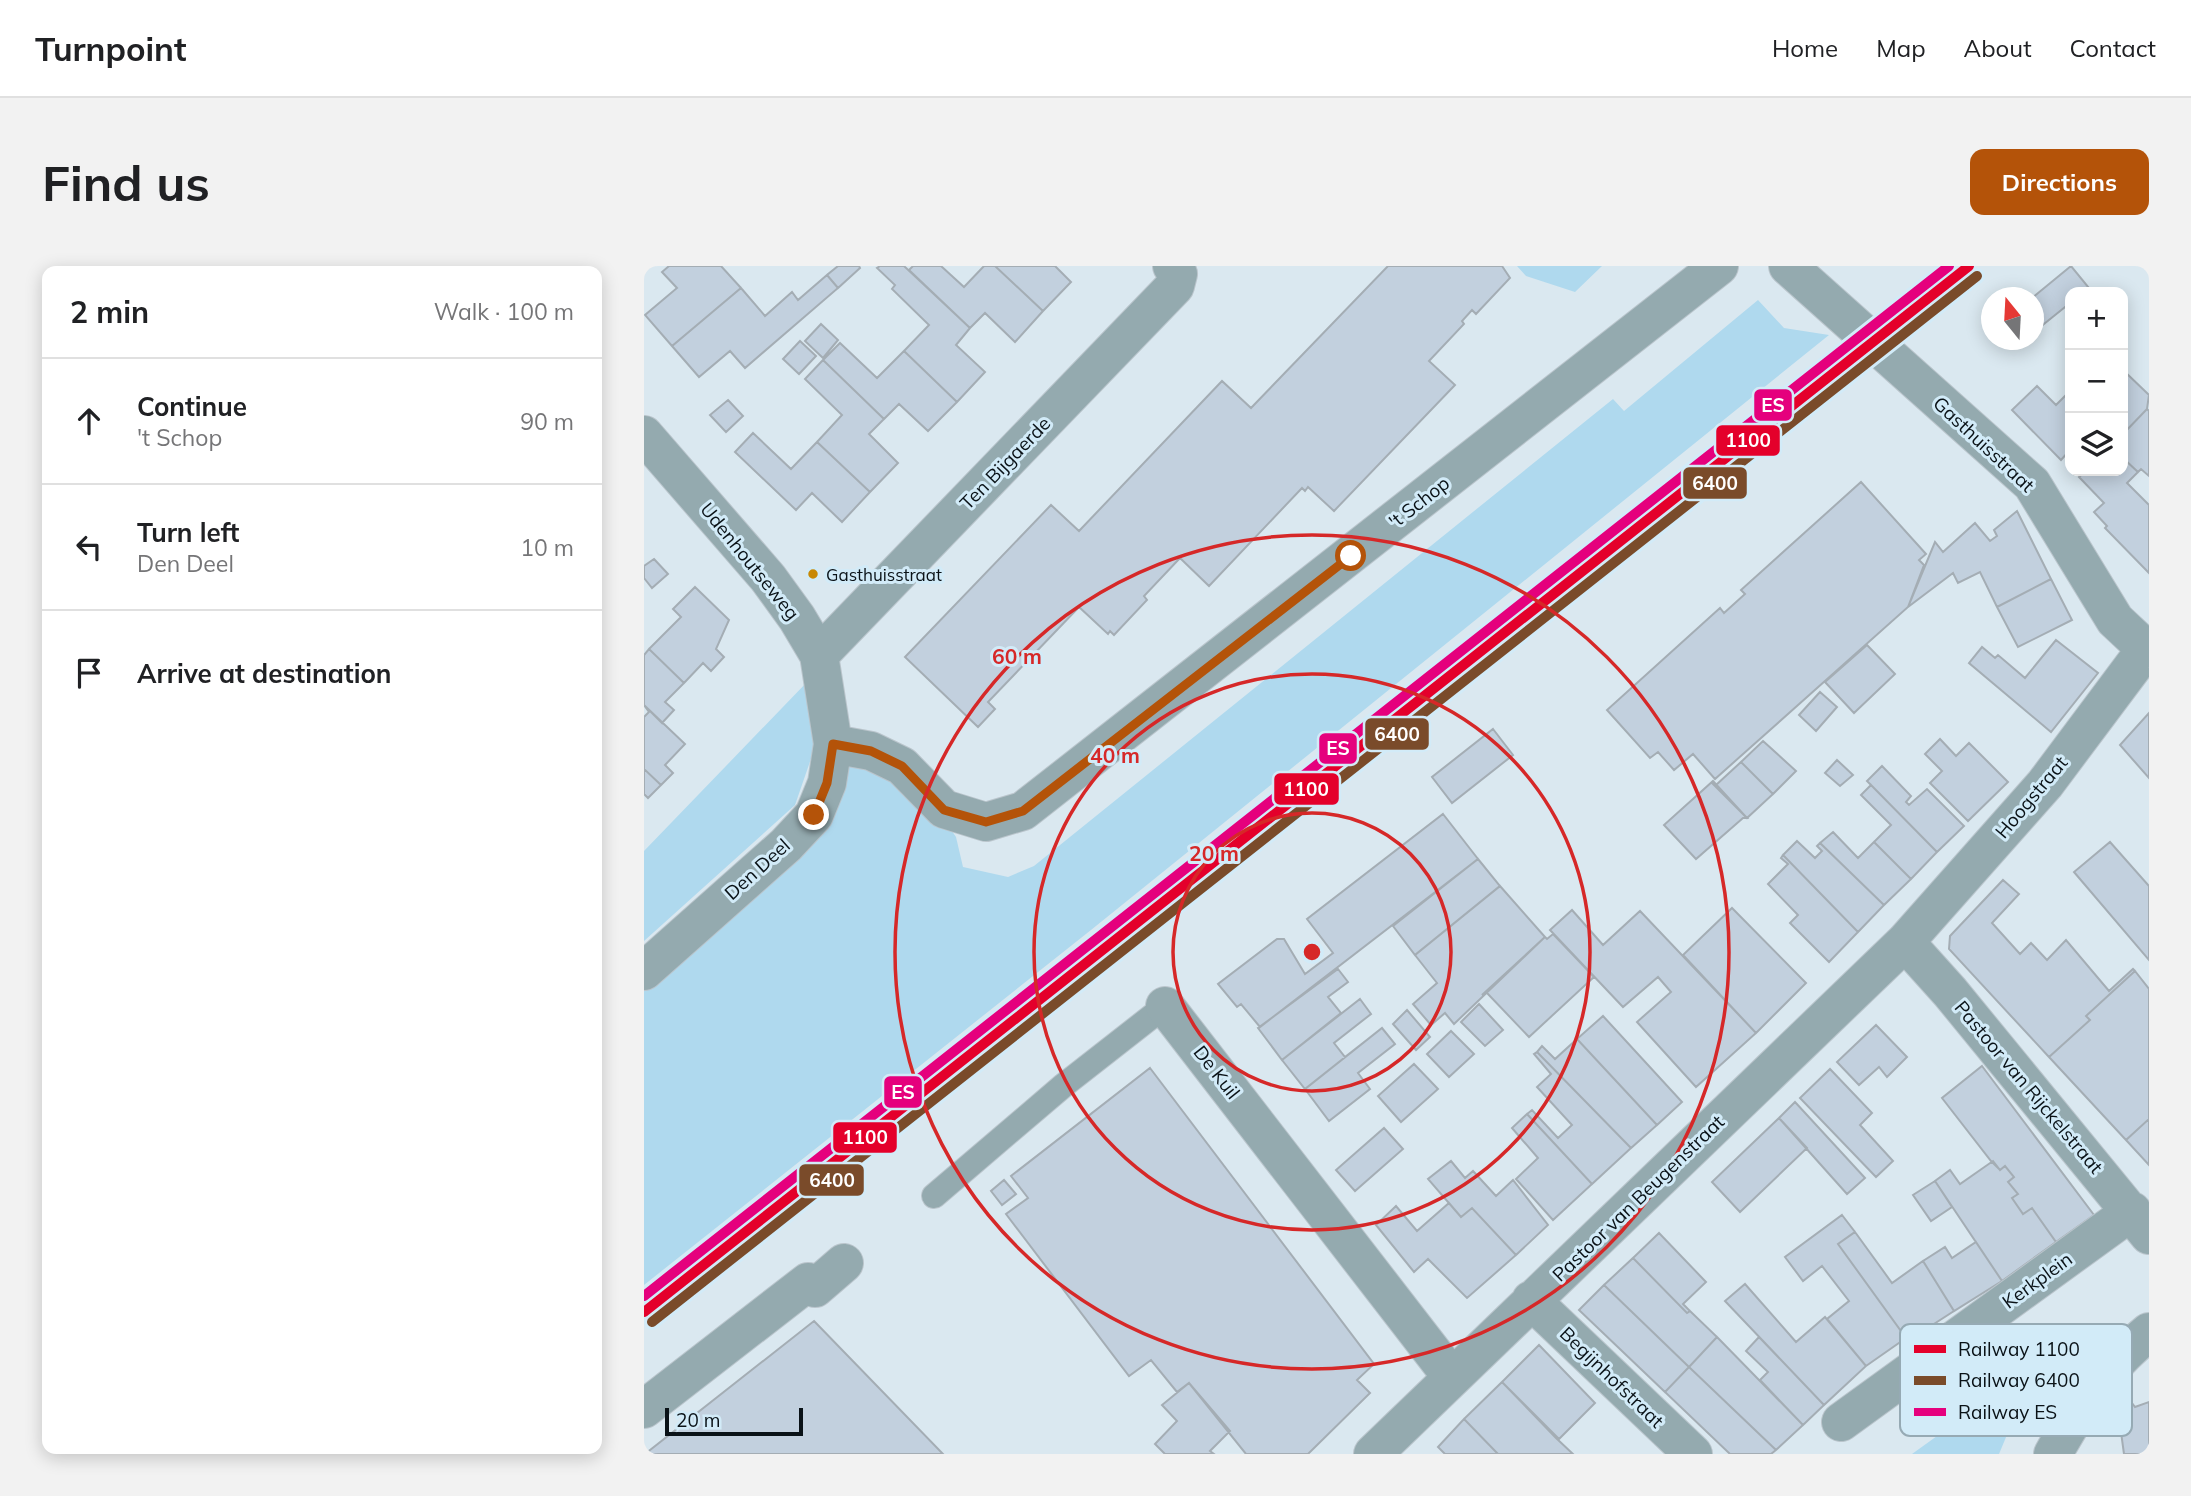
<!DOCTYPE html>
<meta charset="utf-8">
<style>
body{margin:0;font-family:Mulish,sans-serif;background:#f2f2f2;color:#202124}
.controls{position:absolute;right:21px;top:21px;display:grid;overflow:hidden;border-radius:14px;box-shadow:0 4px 18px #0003}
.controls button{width:63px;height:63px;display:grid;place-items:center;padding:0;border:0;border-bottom:2px solid #e0e0e0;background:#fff;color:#202124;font:35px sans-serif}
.compass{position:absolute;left:1337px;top:21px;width:63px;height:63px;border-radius:50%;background:#fff;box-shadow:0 4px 18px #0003;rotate:342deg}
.scale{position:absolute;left:21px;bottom:18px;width:138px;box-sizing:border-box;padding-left:7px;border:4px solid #0a1217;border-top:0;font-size:19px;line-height:24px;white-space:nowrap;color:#0a1217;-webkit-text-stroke:5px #d2ebf8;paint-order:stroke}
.stop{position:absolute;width:21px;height:21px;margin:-16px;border:5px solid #b45309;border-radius:50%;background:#fff}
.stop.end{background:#b45309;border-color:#fff;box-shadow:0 2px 7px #0008}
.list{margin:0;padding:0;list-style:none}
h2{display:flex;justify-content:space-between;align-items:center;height:91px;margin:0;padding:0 28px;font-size:30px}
h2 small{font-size:23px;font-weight:400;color:#757577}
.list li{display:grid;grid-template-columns:46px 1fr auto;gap:21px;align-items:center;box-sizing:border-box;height:126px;padding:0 28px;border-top:2px solid #e0e0e0}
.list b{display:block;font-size:26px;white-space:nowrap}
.list p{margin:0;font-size:23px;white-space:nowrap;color:#757577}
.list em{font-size:23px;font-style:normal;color:#757577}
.icon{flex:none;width:38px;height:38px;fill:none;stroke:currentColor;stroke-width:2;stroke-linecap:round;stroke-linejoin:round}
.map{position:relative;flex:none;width:1505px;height:1188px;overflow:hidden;border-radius:14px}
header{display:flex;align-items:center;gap:42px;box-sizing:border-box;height:98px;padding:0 35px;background:#fff;border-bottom:2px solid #e0e0e0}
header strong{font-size:33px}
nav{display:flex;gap:38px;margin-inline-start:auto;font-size:24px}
.intro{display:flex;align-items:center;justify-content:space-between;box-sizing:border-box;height:168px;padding:0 42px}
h1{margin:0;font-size:49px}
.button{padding:18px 32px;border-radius:14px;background:#b45309;color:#fff;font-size:24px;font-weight:700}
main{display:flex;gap:42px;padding:0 42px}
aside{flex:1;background:#fff;border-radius:14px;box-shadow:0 4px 18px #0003}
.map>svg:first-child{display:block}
.green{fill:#afd9ee}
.building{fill:#c2d0de;stroke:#a4adb4;stroke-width:2}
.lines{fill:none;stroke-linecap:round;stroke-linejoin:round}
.lane-casing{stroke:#bac5cc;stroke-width:26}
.street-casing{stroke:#bac5cc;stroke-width:40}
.lane{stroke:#94aaaf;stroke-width:24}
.street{stroke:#94aaaf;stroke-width:38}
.rail-1-casing{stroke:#d2ebf8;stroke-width:16}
.rail-2-casing{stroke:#d2ebf8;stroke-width:16}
.rail-3-casing{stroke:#d2ebf8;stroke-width:16}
.rail-1{stroke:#e4002b;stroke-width:10}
.rail-2{stroke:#7a4b2a;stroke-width:10}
.rail-3{stroke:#e5007d;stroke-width:10}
.route{stroke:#b45309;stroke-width:9}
.ring{fill:none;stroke:#d62828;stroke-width:3.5}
.bus-dot{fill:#c88805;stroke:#d2ebf8;stroke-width:2.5}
.labels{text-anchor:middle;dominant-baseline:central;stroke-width:6;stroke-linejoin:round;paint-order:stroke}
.bus-label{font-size:17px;fill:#0a1217;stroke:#d2ebf8;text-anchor:start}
.street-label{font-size:19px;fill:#0a1217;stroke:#d2ebf8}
.key{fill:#d2ebf8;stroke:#96aab4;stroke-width:2}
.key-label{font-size:19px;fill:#0a1217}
.centre{fill:#d62828;stroke:#d2ebf8;stroke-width:3.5}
.ring-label{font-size:21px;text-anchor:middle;font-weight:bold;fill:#d62828;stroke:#d2ebf8;stroke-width:6;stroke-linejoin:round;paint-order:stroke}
.line-badge{stroke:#d2ebf8;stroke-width:2.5}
.badge-label{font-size:19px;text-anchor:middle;font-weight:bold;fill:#fff}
</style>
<header>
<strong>Turnpoint</strong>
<nav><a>Home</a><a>Map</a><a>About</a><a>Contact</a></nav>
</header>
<div class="intro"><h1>Find us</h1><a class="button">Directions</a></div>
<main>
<aside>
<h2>2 min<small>Walk · 100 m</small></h2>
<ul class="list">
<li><svg class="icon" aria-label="ahead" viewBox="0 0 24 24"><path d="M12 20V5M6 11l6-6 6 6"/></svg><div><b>Continue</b><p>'t Schop</p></div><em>90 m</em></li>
<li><svg class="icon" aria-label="left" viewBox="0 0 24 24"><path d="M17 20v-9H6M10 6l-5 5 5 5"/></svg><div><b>Turn left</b><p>Den Deel</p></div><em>10 m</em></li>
<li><svg class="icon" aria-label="arrive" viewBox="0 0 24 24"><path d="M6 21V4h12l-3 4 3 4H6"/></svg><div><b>Arrive at destination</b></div></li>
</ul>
</aside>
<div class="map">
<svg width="1505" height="1188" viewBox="0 0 1505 1188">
<rect width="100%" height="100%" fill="#dae8f0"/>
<!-- green -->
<path class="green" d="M873,0H958L931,26L882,10Z
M1114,34L1140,62L1185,69L447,664L0,1019V716L205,498L257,489L312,571L319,601L364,611L390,600L969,133L980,145Z
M164,415L171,449L170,484L151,539L0,675V585Z
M1407,1088L1411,1092L1365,1164L1355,1188H1268Z"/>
<!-- building -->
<path class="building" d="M25,0H77L97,22L28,80L1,49L33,22L18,6Z
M194,0H215L216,2L194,22L183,9Z
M236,0H260L326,62L312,79L341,106L313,136L260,85L285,59L248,23L251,19L233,2Z
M269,0H297L320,21L340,0H351L399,45L371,76L341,47L326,62L265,4Z
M351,0H411L427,16L399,45Z
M744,0H858L866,12L832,48L828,44L818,55L820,58L785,95L811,119L690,245L664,221L661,225L658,222L565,320L536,292L500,330L503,334L470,369L466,365L464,368L435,341L344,436L351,443L334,461L261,391L407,239L435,265L578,115L607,142Z
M1427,0L1445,22L1439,26H1426V37L1390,66L1388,32Z
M183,9L194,22L101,102L86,85L55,111L28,80L97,22L121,50L148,26L154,34Z
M177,58L194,74L179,92L161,75Z
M156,75L172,90L155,108L139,93Z
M196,77L233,112L260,85L313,136L284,165L255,138L240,153L179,94Z
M179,94L240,153L225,168L254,197L226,226L173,176L198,149L161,113Z
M1479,104L1505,129L1503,143L1479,168Z
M1393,120L1412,139L1426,125V184L1417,194L1368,144Z
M84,134L99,150L82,166L66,149Z
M1503,143L1505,145V210L1497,203L1494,206L1479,192V168Z
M109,167L147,203L173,176L226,226L198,256L168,227L152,244L91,186Z
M1479,192L1494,206L1483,217L1505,239V307L1461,262L1463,260L1450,246L1460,237L1435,211L1442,205H1479Z
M1217,216L1282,288L1275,294L1280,299L1264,341L1071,513L1049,488L1030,504L1014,486L1006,492L963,444L1076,342L1080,347L1101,328L1097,324Z
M1373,245L1407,313L1353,341L1336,306L1314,317L1309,307L1264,341L1291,276L1299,286L1331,257L1346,275L1353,270L1350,264Z
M10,293L24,308L8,322L0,312V300Z
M1407,313L1428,354L1374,381L1353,341Z
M51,321L85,354L72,383L80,391L67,405L59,397L40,417L5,383L37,351L29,343Z
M1412,374L1454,407L1407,466L1325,397L1338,381L1351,392L1354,389L1381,412Z
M1223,379L1251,408L1210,447L1181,416Z
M5,383L40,417L21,436L30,444L18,457L0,439V389Z
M1176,426L1193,441L1172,465L1155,449Z
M0,439L41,478L21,499L29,507L17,519L0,503V451L5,446Z
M1505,447V512L1476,479Z
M849,463L869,489L808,537L788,511Z
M1296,473L1312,490L1325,477L1364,516L1324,555L1286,517L1298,505L1281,488Z
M1119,475L1152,505L1129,528L1097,496Z
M1193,494L1209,509L1196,520L1181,507Z
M1097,496L1129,528L1103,552L1068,517L1072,519Z
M1238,500L1267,530L1262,536L1265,539L1283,523L1320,560L1293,586L1223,515Z
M0,503L17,519L4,532L0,528Z
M1069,515L1103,552H1099L1052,593L1020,559Z
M1227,519L1293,586L1267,613L1230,576L1247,559L1217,529Z
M799,548L834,593L616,761L597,738L593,741L574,718L633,673H640L661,708L689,687L663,653Z
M1189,566L1214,592L1230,576L1267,613L1240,639L1176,577Z
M1153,575L1171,592L1178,585L1173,580L1176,577L1240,639L1214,666L1139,589Z
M1466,576L1505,620V694L1430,606Z
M1139,589L1214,666L1185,696L1146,657L1154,649L1124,618L1144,598L1137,592Z
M834,593L856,620L771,689L749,660Z
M1359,614L1375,628L1348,657L1376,688L1387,677L1403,694L1422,674L1465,725L1489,703L1491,705L1442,750L1446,754L1405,791L1305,683L1306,670Z
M856,620L901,671L810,758L801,747L787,759L769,738L793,717L771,689Z
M1088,642L1162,717L1112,767L1039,689Z
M928,644L959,679L996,645L1112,767L1052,821L993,756L1027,726L1014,711L979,741L906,664Z
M909,668L950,711L885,771L843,727L838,729L901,671L903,673Z
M694,703L704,716L684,731L697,747L638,794L614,762Z
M1491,705L1505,723V853L1482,874L1405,791L1446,754L1442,750Z
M716,733L727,748L690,777L701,791L738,762L661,823L638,794Z
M835,738L859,764L841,780L817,756Z
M763,744L786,771L772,784L749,758Z
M959,750L1038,836L1013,859L933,773Z
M1232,759L1263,791L1243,811L1235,801L1215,819L1193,796Z
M738,762L751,778L714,807L726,823L685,855L661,823Z
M807,765L830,788L805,811L783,788Z
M933,773L1013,859L987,882L893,786L898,780L911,793Z
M893,786L987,882L948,918L883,848L888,844L914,872L928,859L893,821L907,808L890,788Z
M770,798L794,823L757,856L734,830Z
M1338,800L1450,949L1412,976L1388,942L1379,948L1368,932L1374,928L1364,916L1370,911L1361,900L1356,904L1347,895L1298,832Z
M506,802L730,1098L713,1114L726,1127L664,1188H602L545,1117L533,1126L507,1094L485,1110L362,948L384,932L367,910Z
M1186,803L1228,847L1216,859L1249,895L1232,911L1156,832Z
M1151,836L1221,912L1203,928L1135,852Z
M883,848L948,918L909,954L872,913L894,892L868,862Z
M1135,852L1163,882L1096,946L1068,916Z
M1505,853V899L1482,874Z
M740,862L759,883L711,925L692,904Z
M807,895L821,912L829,905L852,930L869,914L904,959L872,989L828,942L817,951L784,913Z
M1349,895L1356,904L1361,900L1370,911L1364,916L1374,928L1368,932L1379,948L1388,942L1412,976L1358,1015L1291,915L1306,904L1316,918Z
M360,914L372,928L358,939L347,925Z
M1291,915L1308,941L1287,955L1269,929Z
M805,937L817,951L828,942L872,989L823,1032L784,993L770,1006L732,959L752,940L773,965Z
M1198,949L1211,966L1194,978L1262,1072L1222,1100L1183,1053L1205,1035L1178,1000L1159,1015L1141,991Z
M1211,966L1248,1017L1279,995L1310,1045L1265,1074L1262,1072L1194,978Z
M1015,967L1062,1016L1039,1038L1046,1045L1043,1047L989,992Z
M1332,976L1358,1015L1310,1045L1279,995L1301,981L1308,992Z
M989,992L1043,1047L1046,1045L1073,1071L1045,1101L960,1019Z
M1101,1018L1152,1076L1181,1051L1222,1100L1180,1139L1081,1035Z
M960,1019L1045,1101L1021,1126L935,1044Z
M170,1055L299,1188H1Z
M1073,1071L1159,1159L1132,1184L1045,1101Z
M1115,1071L1180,1139L1159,1159L1116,1114L1124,1106L1102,1085Z
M895,1079L951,1137L915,1173L858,1116Z
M1045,1101L1132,1184L1127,1188H1086L1021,1126Z
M858,1116L912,1172L929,1188H854L820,1153Z
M545,1117L586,1165L566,1185L570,1188H521L511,1178L533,1155L518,1139Z
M1505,1136V1188H1480L1477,1166L1472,1165V1159L1478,1161L1488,1144L1485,1139L1488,1137L1491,1141Z
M820,1153L854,1188H801L794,1181Z"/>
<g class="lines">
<!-- lane casing -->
<g class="lane-casing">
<path id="lane" d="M290,930L420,819L521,740"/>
</g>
<!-- street casing -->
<g class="street-casing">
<path id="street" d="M1144,0L1388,218L1471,354L1502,383
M0,169L124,312L153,352L175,389L189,478L183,517L170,549L142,579L0,705
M175,389L531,20L534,8L528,0
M189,478L227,485L258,500L300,543L342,556L379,545L1075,0
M1261,676L1306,726L1505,969
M521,740L807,1110
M887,1034L1049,1188
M0,1143L164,1016L171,1022L200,997
M1197,1156L1488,945
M729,1188L1261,676L1401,518L1505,379
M1409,1188C1436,1140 1461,1101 1505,1066"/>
</g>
<!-- lane -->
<use href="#lane" class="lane"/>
<!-- street -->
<use href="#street" class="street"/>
<!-- rail-1 casing -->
<g class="rail-1-casing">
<path id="rail-1" d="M0,1046L1325,0"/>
</g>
<!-- rail-2 casing -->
<g class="rail-2-casing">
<path id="rail-2" d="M8,1056L1333,10"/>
</g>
<!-- rail-3 casing -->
<g class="rail-3-casing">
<path id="rail-3" d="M0,1030L1305,0"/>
</g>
<!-- rail-1 -->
<use href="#rail-1" class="rail-1"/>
<!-- rail-2 -->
<use href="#rail-2" class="rail-2"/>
<!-- rail-3 -->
<use href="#rail-3" class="rail-3"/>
</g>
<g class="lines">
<!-- route -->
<path class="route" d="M170,549L183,517L189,478L227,485L258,500L300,544L342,556L379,545L707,290"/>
</g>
<!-- distance rings -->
<g class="ring">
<circle cx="668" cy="686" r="139"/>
<circle cx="668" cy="686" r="278"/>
<circle cx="668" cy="686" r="417"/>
</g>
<!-- markers -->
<circle class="bus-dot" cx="169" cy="308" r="6"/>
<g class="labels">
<!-- bus labels -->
<g class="bus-label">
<text x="182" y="308">Gasthuisstraat</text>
</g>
<!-- street labels -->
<g class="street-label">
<text transform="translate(1340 178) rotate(43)">Gasthuisstraat</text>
<text transform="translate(361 197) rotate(-46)">Ten Bijgaerde</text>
<text transform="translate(775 236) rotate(-38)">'t Schop</text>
<text transform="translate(106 295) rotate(51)">Udenhoutseweg</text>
<text transform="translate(1387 531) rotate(-50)">Hoogstraat</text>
<text transform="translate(113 603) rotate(-42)">Den Deel</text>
<text transform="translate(573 806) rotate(52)">De Kuil</text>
<text transform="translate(1385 821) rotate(50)">Pastoor van Rijckelstraat</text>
<text transform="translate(994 932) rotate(-44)">Pastoor van Beugenstraat</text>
<text transform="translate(1393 1014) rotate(-36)">Kerkplein</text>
<text transform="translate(968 1111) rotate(44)">Begijnhofstraat</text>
</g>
</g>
<!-- legend -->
<rect x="1256" y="1058" width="232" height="112" rx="10" class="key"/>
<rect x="1270" y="1079" width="32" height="8" fill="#e4002b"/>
<rect x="1270" y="1110" width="32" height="9" fill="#7a4b2a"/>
<rect x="1270" y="1142" width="32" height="8" fill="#e5007d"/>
<g class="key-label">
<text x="1314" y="1090">Railway 1100</text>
<text x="1314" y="1121">Railway 6400</text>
<text x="1314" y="1153">Railway ES</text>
</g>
<circle cx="668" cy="686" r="10" class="centre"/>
<g class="ring-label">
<text x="373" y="398">60 m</text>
<text x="471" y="497">40 m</text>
<text x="570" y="595">20 m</text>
</g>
<g class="line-badge">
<rect x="1109" y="122" width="40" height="34" rx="7" fill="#e5007d"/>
<rect x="1071" y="158" width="66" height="33" rx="7" fill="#e4002b"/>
<rect x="1038" y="200" width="66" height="34" rx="7" fill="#7a4b2a"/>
<rect x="720" y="451" width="66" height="34" rx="7" fill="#7a4b2a"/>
<rect x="674" y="466" width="40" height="33" rx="7" fill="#e5007d"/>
<rect x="629" y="506" width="67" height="34" rx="7" fill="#e4002b"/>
<rect x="239" y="809" width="40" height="34" rx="7" fill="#e5007d"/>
<rect x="188" y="855" width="66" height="33" rx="7" fill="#e4002b"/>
<rect x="154" y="897" width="67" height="34" rx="7" fill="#7a4b2a"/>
</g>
<g class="badge-label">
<text x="1129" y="146">ES</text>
<text x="1104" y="181">1100</text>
<text x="1071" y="224">6400</text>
<text x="753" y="475">6400</text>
<text x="694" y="489">ES</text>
<text x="662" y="530">1100</text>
<text x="259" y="833">ES</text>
<text x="221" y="878">1100</text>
<text x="188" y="921">6400</text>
</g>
</svg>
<div class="controls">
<button>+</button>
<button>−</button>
<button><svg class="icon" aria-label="layers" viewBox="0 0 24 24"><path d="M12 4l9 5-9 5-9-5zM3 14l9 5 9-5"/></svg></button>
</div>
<svg class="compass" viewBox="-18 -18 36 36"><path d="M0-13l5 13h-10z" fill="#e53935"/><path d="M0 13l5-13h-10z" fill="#757577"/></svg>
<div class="scale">20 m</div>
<div class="stop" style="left:707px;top:290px"></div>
<div class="stop end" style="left:170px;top:549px"></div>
</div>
</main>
